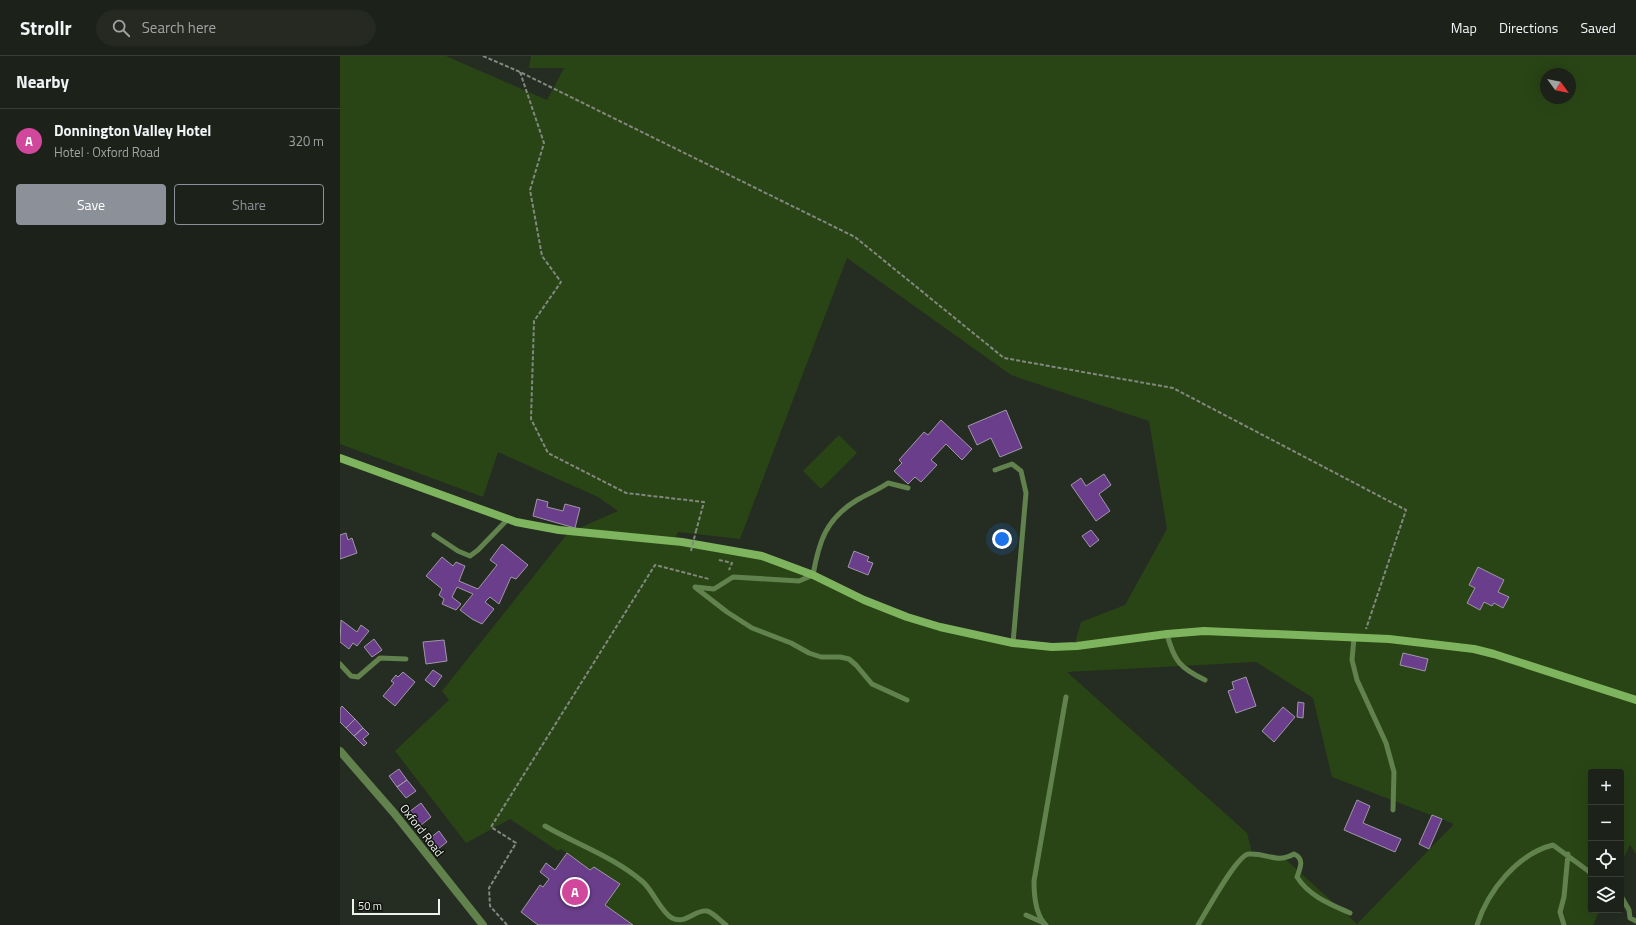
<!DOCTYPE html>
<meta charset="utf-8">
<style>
body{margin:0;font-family:"Titillium Web",sans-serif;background:#252922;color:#f1f3f6}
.controls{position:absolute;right:12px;bottom:12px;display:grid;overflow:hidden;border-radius:4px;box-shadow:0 4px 16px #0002}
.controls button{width:36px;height:36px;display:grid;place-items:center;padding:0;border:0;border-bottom:1px solid #3a3e38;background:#1c2119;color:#f1f3f6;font:20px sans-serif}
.compass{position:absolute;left:1200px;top:12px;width:36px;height:36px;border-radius:50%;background:#1c2119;box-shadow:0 4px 16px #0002;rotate:123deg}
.scale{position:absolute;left:12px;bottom:10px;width:88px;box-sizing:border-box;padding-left:4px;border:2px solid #eef3eb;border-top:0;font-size:11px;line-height:14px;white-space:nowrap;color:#eef3eb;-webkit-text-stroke:3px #10130e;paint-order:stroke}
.you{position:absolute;left:662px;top:483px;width:14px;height:14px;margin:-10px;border:3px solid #fff;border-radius:50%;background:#1a73e8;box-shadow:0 0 0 6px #1a73e833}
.badge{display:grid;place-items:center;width:26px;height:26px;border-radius:50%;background:#8c9099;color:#fff;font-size:13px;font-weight:700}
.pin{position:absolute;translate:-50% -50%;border:2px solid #fff;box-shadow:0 1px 4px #0006}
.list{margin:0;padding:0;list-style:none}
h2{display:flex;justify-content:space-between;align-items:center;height:52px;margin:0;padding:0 16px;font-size:17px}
h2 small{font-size:13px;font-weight:400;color:#a0a3a2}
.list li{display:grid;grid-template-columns:26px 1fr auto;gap:12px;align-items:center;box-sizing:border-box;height:64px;padding:0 16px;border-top:1px solid #3a3e38}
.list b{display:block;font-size:15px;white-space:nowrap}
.list p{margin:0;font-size:13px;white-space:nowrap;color:#a0a3a2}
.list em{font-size:13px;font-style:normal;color:#a0a3a2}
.actions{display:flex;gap:8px;padding:12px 16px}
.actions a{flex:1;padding:9px 0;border:1px solid #8c9099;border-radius:4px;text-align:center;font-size:14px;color:#8c9099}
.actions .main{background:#8c9099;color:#fff}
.icon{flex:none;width:22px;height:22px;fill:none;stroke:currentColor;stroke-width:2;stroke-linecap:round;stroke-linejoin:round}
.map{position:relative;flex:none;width:1296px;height:869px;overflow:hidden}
header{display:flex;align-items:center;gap:24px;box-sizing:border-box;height:56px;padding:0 20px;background:#1c2119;border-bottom:1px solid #3a3e38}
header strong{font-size:19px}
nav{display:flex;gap:22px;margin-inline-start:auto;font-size:14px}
.search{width:280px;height:36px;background:#252922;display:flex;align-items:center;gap:10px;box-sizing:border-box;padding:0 14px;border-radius:22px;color:#a0a3a2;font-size:15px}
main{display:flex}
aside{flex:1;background:#1c2119}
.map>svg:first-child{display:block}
.green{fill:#294515;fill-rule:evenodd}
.building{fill:#6b3e8c;stroke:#9f98a6}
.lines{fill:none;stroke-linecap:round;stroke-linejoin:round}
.path{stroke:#82887f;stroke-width:2;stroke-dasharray:4 2;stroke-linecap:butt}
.service{stroke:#61824d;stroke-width:5}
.tertiary{stroke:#61824d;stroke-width:8}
.secondary{stroke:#7fb45e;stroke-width:8}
.path-bridge{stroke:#82887f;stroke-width:2;stroke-dasharray:4 2;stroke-linecap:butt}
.labels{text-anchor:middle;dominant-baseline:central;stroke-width:3;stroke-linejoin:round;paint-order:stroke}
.street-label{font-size:12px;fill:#eef3eb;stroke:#10130e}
</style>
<header>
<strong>Strollr</strong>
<div class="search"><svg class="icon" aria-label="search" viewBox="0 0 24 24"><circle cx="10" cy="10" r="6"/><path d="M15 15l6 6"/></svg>Search here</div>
<nav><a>Map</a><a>Directions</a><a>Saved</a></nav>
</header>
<main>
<aside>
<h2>Nearby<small></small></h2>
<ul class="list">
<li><span class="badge" style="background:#d1479c">A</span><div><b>Donnington Valley Hotel</b><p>Hotel · Oxford Road</p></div><em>320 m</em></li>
</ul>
<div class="actions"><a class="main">Save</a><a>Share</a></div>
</aside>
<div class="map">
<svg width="1296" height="869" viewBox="0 0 1296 869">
<rect width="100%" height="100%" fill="#252c21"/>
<!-- green -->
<path class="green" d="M0,0H106L207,44L224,12H189L191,0H1296V798L1290,789L1281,808V716H1251V854H1260L1253,869H293L265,849L279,828L254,811L250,814L221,793L218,795L170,763L126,787L55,695L109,644L102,635L228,477L278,455L258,441L158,396L143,441L0,388ZM1206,18H1230V42H1206ZM507,202L671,319L809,365L827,473L785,549L741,566L734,590L639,579L524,544L422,500L398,495L332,489L338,476L400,483ZM916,606L973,642L992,721L1114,768L1017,868L943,801L912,797L907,777L727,616Z
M499,379L517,397L481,433L463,415Z"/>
<!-- building -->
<path class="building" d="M666,354L682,392L660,401L651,382L637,389L628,370Z
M601,364L632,393L622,404L606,388L591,404L597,409L581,426L575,421L568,428L554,415L562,407L559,404L584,376L588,379Z
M764,418L771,429L759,438L770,455L756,465L731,429L741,422L746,430Z
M197,443L208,446L207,451L223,455L225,448L240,452L235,472L193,460Z
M751,474L759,484L750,491L742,480Z
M6,477L8,484L12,482L17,497L0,503V479Z
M162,488L188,509L176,523L171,521L159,548L150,541L145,546L154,553L142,568L132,563L120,554L133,538L117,531L112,541L121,548L116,554L102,548L104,543L99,539L102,533L86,520L102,501L113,510L116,506L125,510L119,525L138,533L157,509L150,504Z
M514,495L529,501L527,505L533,507L528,519L508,511Z
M1138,511L1164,524L1158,536L1169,541L1163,552L1154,547L1152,550L1144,546L1140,554L1127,547L1135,532L1129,529Z
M1,564L17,576L21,569L29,575L17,590L13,587L9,593L0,586Z
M34,583L42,594L32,601L24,591Z
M104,584L107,605L86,608L83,586Z
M1063,597L1088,603L1085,615L1060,609Z
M93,614L102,620L94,631L85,624Z
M63,616L75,626L55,650L43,640L54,627L51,625L56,619L58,621Z
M906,621L916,650L896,657L888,635L894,633L892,626Z
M958,646L964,647L963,662L957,661Z
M2,650L15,663L6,672L0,666V653Z
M943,651L955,661L934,686L922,675Z
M15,663L23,672L14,680L6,672Z
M23,672L29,678L23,683L27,687L24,690L14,680Z
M59,713L67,724L57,731L49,720Z
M67,724L76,735L66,742L57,731Z
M1017,744L1030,750L1023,767L1061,783L1055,796L1004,774Z
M81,747L91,761L80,770L69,756Z
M1092,759L1102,763L1089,793L1079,788Z
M99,775L107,786L98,793L90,782Z
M227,797L250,814L254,811L280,828L265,849L293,869H198L181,856L200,829L203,831L209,823L200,816L206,807L215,814Z"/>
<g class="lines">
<!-- path -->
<path class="path" d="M143,0L180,16L515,181L664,302L833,332L1066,454L1026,573
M180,16L204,87L190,134L202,200L221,226L194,265L191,363L208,397L286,437L364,446L356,475
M379,504L392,507L389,514
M167,869L150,850L149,832L176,787L151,771L315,509L369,523"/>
<!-- service -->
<path class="service" d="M655,414L672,408L681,415L686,437L673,587
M94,479L118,495L130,500L138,494L168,463
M355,531L374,533L393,521L459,525L473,519C479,485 486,463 517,444C527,438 538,434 548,427L568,432
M356,532L387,556L412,572L451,587L469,597L481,601H500L509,603L516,609L532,628L567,644
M827,578C834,605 840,612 865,624
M1014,582L1012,604L1017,624L1046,687L1054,716L1053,754
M0,608L11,620L18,621L40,602L66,603
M205,770C238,789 274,801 303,826C313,835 321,856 332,862C346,869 355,853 367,855C372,856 381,865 386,869
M1281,840L1289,854L1290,862L1296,865
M686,859L704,867
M706,869C695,859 694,839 694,825L726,641
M858,869C866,857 897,798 909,798C929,797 935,808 954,798C965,803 960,812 957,821C969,840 990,848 1010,857
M1137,869C1148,835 1177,798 1213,789L1251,817
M1224,869L1220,856L1224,841L1228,798"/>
<!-- tertiary -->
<path class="tertiary" d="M0,695L54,757L143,869"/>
<!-- secondary -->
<path class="secondary" d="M0,402L176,466L219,474L342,486L422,500L473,519L524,544L567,561L600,571L673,587L712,591L737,590L827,578L864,575L1049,583L1134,593L1154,598L1296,644"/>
<!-- path-bridge -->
<path class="path-bridge" d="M351,495L356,475"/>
</g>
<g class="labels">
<!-- street labels -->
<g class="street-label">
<text transform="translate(82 774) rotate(52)">Oxford Road</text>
</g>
</g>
</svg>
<div class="controls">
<button>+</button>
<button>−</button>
<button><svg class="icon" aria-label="locate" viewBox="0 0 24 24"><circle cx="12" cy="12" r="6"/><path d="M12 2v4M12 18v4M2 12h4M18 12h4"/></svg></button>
<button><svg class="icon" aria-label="layers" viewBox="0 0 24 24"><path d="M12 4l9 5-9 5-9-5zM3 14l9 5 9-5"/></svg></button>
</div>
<svg class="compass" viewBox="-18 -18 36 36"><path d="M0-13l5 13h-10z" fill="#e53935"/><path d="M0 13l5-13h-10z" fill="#a0a3a2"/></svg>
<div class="scale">50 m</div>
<div class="you"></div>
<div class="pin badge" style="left:235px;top:836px;background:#d1479c">A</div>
</div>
</main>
